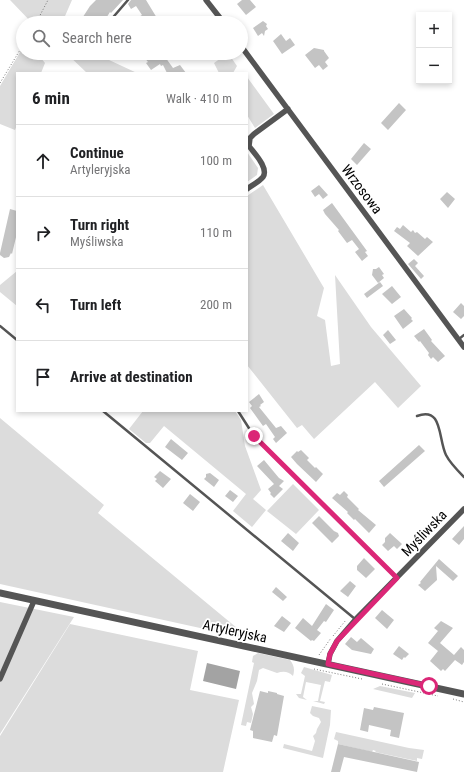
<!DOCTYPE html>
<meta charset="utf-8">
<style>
body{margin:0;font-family:"Roboto Condensed",sans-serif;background:#f6f6f6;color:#202124}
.controls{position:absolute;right:12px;top:12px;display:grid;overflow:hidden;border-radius:0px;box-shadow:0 2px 6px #0003}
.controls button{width:36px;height:36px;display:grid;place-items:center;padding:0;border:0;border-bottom:1px solid #e0e0e0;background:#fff;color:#202124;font:20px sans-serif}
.stop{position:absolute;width:12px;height:12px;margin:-9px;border:3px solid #db2777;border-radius:50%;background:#fff}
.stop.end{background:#db2777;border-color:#fff;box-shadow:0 1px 4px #0008}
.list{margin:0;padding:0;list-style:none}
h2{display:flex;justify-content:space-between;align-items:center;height:52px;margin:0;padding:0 16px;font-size:17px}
h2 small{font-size:13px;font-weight:400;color:#757577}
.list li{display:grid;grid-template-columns:26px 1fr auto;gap:12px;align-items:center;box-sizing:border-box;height:72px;padding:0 16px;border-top:1px solid #e0e0e0}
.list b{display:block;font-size:15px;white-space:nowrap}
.list p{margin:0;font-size:13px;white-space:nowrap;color:#757577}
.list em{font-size:13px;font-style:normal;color:#757577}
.icon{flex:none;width:22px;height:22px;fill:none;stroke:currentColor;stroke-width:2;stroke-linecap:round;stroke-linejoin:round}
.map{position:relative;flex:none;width:464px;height:772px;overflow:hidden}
.search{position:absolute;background:#fff;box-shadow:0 2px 6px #0003;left:16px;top:16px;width:232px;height:44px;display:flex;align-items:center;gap:10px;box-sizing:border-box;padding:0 14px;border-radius:22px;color:#757577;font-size:15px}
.panel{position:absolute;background:#fff;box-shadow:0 2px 6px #0003;left:16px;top:72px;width:232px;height:340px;border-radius:0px}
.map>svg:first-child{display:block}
.green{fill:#dcdcdc}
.water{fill:#a3a3a3}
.building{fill:#c4c4c4}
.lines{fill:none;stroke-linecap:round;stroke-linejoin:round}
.path{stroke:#777;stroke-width:1;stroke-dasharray:1 2;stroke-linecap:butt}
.service{stroke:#555;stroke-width:2.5}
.minor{stroke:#555;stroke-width:5.5}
.tertiary{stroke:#555;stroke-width:7}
.route{stroke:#db2777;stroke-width:5}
.labels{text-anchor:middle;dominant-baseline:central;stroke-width:3.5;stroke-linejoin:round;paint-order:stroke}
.street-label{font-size:14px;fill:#000;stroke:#fff}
</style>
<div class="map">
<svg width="464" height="772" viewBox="0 0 464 772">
<rect width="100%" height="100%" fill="#fff"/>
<!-- green -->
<path class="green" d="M10,0H72L62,23H32Z
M23,47V53H37L45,63L41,73H17V125L15,130L0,124V86Z
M66,53H94L137,73H87Z
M228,53L237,66L233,73H219L214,63Z
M247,77L274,114L255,128L247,115Z
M247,152L258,168L257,175L247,182Z
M263,185L324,288L317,316L325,320L331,366L340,364L335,275L371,327L421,386L398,408L375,382L314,439L302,425L297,428L247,365V196Z
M17,271V306L0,292V285Z
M143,411H235L241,420L245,446L261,490L253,499L266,510L252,527L233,511L246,494L164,426L150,443H146L129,429Z
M0,418L104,505L98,513L243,633L241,637L0,584Z
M293,484L319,510L296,534L267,511Z
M0,602L74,617L0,734Z
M70,624L198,651L190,690L239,700L223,772H0V736Z
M258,653L290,660C294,665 295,670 293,676C288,671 283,671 277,673L263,668L259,670L257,681L252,693L254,704L251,707L253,714L251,723L247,722L246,726L241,725L254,663L252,662L253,656Z
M304,667L332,675L330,682L325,681L320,701L325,702L324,704L313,701H318L321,685L306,682L303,697L307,700L299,698L296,694H301L305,676L301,673Z
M380,686L415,693L412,698L373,689Z
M312,706L331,710L330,725L323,758L283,748L284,744L312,751L315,741L313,736L316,733L317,729L321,722L319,718L313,716L310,713Z
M336,732L409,748L424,750L422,759L417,758V761L375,752L376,751L373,750L372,752L338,744V741L334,739Z"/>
<!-- water -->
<path class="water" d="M207,663L240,671L236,689L203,681Z"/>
<!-- building -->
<path class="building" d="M96,0H123L111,13L110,12L103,23H79L90,6Z
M131,0H146L160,23H140L137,18L142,15L136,6L131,9L128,4Z
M242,0H250L256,7L246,15L237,4Z
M263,21L267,24L266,26L268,29L265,31L264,36L262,33L258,36L253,28Z
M281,34L286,41L290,38L295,45L282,54L273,41Z
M314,48L324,50V51L329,58L325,62L328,66L323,70L319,65L315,68L305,55Z
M149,53H157L160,56L163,54L173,68L180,65L186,73H167L163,65L161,66L160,64L151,70L146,63L148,62L144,57Z
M399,103L406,110L388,130L381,123Z
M364,143L371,149L357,165L351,159Z
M319,185L328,195L323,199L319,194L315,197L311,191Z
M447,192L455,199L448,208L440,199Z
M332,203L367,251L365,252L368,256L362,261L355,252L359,249L352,240L347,243L338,231L339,230L325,214L323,210Z
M10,209L17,211V233L12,254L11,253L9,257L4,258L0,255V253Z
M403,225L411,232L413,230L415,233L417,232L425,239L427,237L433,242L418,256L407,246L410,243L394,231L397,227L400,229Z
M414,259L418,263L415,266L424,276L421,279L408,264Z
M379,267L384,274L382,275L384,278L378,283L372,275L373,269H376Z
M380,282L383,286L367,298L364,294Z
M392,286L401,297L392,304L382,294Z
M461,303L464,306V316L461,319L453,312Z
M404,309L412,318L411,319L413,321L403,329L394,316Z
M424,329L432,340L431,341L445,356L438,362L433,357L431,359L428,355L429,353L420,341L419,342L414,336Z
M388,330L396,340L390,344L383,335Z
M259,394L264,402L260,405L261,406L259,407L276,428L281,426L287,433L276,443L273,439L275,437L266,424L263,426L250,408L252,406L249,402Z
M171,439L188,453L182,460L165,447Z
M419,445L425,451L384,487L379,481Z
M301,450L309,458L307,460L315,468L316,467L323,474L316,482L297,464L291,457L297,451L298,452Z
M264,460L279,478L284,481L279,486L283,489L274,498L270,494L271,493L268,489L274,484L257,466Z
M160,471L171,479L163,488L155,481L157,479L154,477Z
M210,473L219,480L214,487L204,479L206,477V474Z
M230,490L238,496L233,502L225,496Z
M344,491L348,495L347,497L359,509L358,510L376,525L369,533L355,519L354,520L347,513L348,512L332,498L337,493L340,495Z
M190,494L200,502L193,511L183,503Z
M319,516L334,531L338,533L339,536L332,543L312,523Z
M464,526V539L459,545L452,539Z
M288,533L299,543L293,551L281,541Z
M390,533L402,544L397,549L394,546L388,551L382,545L385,542V538Z
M364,558L375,569L366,578L357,570V566Z
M439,559L458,576L453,581L436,566L437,580L425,591L418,585L421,583L420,582Z
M350,581L356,586L348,597L340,591Z
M276,587L287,597L283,601L272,592Z
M326,604L334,610L326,622L324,621L317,630L321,633L314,641L312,640L311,641L295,628L303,618L312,626Z
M382,610L394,620L387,629L375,618Z
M282,616L291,623L284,632L274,626Z
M441,621L453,628L440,643L454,655L461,647L464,650V662L462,665L455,660L445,671L443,669L441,671L430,661L438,651L428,643L438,631L434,628Z
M351,637L357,642L361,638L374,649L371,654L352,650L345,644Z
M399,646L409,654L405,658L404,657L402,660L393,654Z
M260,691L268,693V691L277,693V694L284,696L277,736L274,735L272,742L253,738V731L250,730Z
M374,707L404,713L399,738L390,736L391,730L369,725L368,732L360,730L364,708L373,710Z
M338,744L419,762L417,772L344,757L340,772H331Z"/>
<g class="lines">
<!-- path -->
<path class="path" d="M36,23L48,0
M0,83L23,45
M413,552L447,517
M333,636L346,620
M319,655L331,638
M314,669L362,679
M382,684L438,696
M453,699L464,702"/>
<!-- service -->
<path class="service" d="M109,22L128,0
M0,326L17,340
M459,339L464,335
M103,411L355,619
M238,411L254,436L397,578
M417,416C443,406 438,439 446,455C450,463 457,470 464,477"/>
<!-- minor -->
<path class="minor" d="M206,0L224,23
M241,46L464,347
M247,189C252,185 259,182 263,177C269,168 254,153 249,146L250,138L254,134L288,109
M328,664L330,654L337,641L356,619L464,509
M0,679L34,601"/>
<!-- tertiary -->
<path class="tertiary" d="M0,593L464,694"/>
</g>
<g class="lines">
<!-- route -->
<path class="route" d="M254,436L397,578L337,641L330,654L328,664L429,686"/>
</g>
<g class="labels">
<!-- street labels -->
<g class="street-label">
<text transform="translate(362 189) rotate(53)">Wrzosowa</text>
<text transform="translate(424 533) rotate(-46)">Myśliwska</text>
<text transform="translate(235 631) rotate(12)">Artyleryjska</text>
</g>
</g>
</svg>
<div class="controls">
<button>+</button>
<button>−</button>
</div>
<div class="stop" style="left:429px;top:686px"></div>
<div class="stop end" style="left:254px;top:436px"></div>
<div class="search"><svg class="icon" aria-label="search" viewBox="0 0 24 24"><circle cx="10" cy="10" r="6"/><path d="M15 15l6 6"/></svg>Search here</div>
<section class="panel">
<h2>6 min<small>Walk · 410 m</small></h2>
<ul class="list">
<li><svg class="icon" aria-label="ahead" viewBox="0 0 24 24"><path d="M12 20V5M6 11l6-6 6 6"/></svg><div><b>Continue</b><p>Artyleryjska</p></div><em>100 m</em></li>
<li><svg class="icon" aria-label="right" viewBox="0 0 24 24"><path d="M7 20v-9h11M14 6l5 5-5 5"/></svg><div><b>Turn right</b><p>Myśliwska</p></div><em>110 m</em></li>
<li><svg class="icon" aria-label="left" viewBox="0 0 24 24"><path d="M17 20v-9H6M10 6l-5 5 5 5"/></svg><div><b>Turn left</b></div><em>200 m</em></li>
<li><svg class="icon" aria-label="arrive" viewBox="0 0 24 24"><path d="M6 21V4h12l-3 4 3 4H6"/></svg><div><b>Arrive at destination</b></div></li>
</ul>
</section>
</div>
